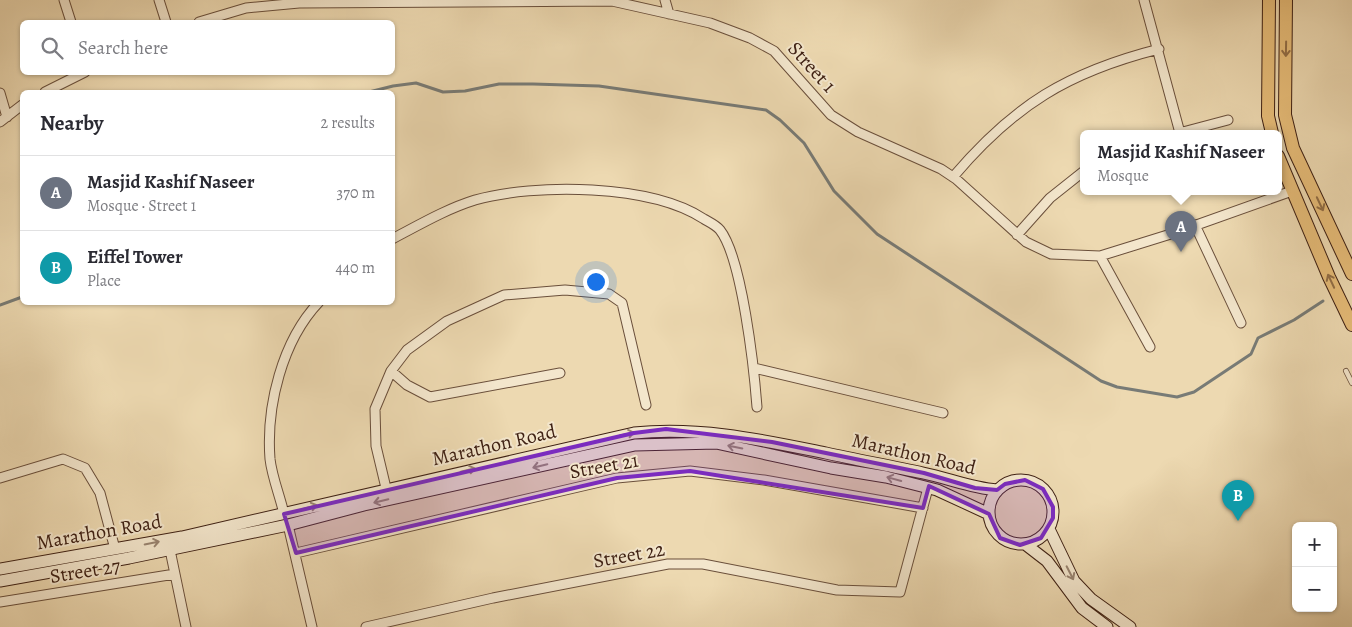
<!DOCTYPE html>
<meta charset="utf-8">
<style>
body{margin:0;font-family:Alegreya,serif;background:#f2f2f3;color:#2b2b33}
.controls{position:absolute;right:15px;bottom:15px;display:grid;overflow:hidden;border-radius:8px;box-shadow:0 1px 4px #0004}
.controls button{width:45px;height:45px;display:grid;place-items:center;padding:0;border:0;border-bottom:1px solid #e1e1e2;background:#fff;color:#2b2b33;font:25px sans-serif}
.you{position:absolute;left:595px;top:281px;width:18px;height:18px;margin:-12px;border:4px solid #fff;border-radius:50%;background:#1a73e8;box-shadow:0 0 0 8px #1a73e833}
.badge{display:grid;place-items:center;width:32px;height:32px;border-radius:50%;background:#1a73e8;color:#fff;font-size:16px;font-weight:700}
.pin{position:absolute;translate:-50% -41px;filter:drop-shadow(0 1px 2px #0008)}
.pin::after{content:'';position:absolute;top:26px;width:18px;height:15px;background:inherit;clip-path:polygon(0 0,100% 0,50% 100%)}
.popup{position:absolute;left:1080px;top:130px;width:202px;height:65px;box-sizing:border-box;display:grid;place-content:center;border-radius:8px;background:#fff;filter:drop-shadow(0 1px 4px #0005);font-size:16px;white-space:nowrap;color:#7c7c81}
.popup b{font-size:19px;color:#2b2b33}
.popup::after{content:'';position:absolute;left:50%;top:100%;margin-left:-10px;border:10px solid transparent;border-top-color:#fff}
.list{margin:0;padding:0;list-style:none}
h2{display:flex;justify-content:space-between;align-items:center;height:65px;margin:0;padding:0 20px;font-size:21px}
h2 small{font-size:16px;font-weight:400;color:#7c7c81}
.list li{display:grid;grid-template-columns:32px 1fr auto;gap:15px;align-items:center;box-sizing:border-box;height:75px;padding:0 20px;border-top:1px solid #e1e1e2}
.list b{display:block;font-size:19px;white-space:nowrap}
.list p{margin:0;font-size:16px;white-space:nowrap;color:#7c7c81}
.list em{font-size:16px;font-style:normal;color:#7c7c81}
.icon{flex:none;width:28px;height:28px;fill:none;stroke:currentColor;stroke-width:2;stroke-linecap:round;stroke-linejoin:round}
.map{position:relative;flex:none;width:1352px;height:627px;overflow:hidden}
.search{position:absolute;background:#fff;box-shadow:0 1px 4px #0004;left:20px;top:20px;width:375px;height:55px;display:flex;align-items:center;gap:12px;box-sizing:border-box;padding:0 18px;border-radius:8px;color:#7c7c81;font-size:19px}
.panel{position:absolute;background:#fff;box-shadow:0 1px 4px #0004;left:20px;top:90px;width:375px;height:215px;border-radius:8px}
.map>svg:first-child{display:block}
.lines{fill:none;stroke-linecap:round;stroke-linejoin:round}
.stream{stroke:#787b76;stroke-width:3}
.lane-casing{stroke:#6a4f3b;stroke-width:6}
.street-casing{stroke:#6a4f3b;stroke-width:11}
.secondary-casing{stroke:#3f2114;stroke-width:13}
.primary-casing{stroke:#3f2114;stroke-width:14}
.lane{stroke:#f3e6cc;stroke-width:4.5}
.street{stroke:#f3e6cc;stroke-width:9}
.secondary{stroke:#f3e6cc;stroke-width:11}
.primary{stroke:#e6bc78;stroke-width:12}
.oneway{stroke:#926e46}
.oneway2{stroke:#998470}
.marked{fill:#7b2cbf;fill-opacity:0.2;stroke:#7b2cbf;stroke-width:4;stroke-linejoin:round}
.labels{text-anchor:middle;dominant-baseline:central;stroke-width:4;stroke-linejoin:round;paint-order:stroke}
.street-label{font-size:20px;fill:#3f2114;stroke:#f3e6cc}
</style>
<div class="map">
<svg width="1352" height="627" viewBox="0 0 1352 627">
<rect width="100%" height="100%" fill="#edd9b1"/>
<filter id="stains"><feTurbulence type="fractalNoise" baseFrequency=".004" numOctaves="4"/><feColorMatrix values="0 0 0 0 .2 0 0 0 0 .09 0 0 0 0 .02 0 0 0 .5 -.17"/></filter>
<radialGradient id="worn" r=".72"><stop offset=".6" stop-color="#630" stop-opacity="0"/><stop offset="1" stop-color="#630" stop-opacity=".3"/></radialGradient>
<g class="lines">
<!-- stream -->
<path class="stream" d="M369,92L393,86L416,83L443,92L465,91L499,84H533L599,86L766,110L780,120L804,143L834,191L877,234L1101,381L1117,387L1177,397L1194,392L1251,354L1258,338L1294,320L1323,301
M0,305L22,297"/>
<!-- lane casing -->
<g class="lane-casing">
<path id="lane" d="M1346,371L1352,383"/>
</g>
<!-- street casing -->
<g class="street-casing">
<path id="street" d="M64,0L71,22
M159,0L166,22
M665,0L669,14
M1144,0L1180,133
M199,22L246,8L299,3L612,1L710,23L750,38L774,51L831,115L858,132L941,169L956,179L1026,242L1051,254L1100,256L1174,233L1292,191
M45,92L85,72
M0,93L7,117
M0,122L22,105
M1179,133L1228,120
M953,177C1014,105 1068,72 1159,49
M1195,225L1241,323
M1017,235L1050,198L1084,171
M392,239C419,225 446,209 475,200C535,183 651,184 704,219C709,222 716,225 720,230C742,258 754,368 757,407
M1100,256L1150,347
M754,368L943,413
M391,371L407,385L430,397L560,373
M0,478L63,459L85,468L100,493L115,549
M386,488L376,446L375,409L391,371L407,350L447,321L504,295L565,290L609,294L622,303L646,405
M284,514C280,496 272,477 270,459C266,406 282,341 319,302
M288,525L312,627
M170,550L186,627
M296,553L617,478L690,471L764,480L923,508
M0,602L175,574
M366,627L493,598L668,564H703L837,590L900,592L928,488"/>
</g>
<!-- secondary casing -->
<g class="secondary-casing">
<path id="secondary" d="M989 512a32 32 0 1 1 64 0a32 32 0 1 1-64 0Z
M1049,529L1074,581L1091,599L1130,627
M1025,544L1047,561L1082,608L1107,627
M0,569L182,537L634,433C699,426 762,440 826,453C858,460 891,466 923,473C948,478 971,488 997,490
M0,581L129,558L288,525L364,505L635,445L716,443L831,468L886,477L937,490L989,514"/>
</g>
<!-- primary casing -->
<g class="primary-casing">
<path id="primary" d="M1269,0L1268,116L1272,133
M1286,0L1285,115L1293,148L1352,274
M1278,156L1329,277L1352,325"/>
</g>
<!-- lane -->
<use href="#lane" class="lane"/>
<!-- street -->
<use href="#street" class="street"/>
<!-- secondary -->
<use href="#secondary" class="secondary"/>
<!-- primary -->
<use href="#primary" class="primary"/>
</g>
<!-- one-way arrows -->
<defs><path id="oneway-shaft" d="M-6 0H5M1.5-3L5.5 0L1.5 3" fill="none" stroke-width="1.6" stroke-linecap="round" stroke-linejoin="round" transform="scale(1.25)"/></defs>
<g class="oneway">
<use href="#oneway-shaft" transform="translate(1286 49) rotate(91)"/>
<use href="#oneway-shaft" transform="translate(1320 204) rotate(65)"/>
<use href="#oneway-shaft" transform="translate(1331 281) rotate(-115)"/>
</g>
<g class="oneway2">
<use href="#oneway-shaft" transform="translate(627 434) rotate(-12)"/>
<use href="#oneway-shaft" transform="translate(735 447) rotate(-169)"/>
<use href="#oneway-shaft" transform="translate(540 466) rotate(167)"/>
<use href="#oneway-shaft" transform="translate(468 470) rotate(-13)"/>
<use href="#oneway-shaft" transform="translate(894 479) rotate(-165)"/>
<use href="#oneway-shaft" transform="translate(381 501) rotate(167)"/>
<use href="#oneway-shaft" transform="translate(310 507) rotate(-15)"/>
<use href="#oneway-shaft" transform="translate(152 543) rotate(-11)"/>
<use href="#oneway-shaft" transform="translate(1070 573) rotate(63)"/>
</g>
<!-- marked area -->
<path class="marked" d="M666,429L772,442L924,473L975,488L997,490L1005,484L1025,480L1043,489L1053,507V518L1041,538L1020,545L1000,538L989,514L929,486L923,508L690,471L617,478L296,553L284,514L634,433Z"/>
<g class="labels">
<!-- street labels -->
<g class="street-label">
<text transform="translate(812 67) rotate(48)">Street 1</text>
<text transform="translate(494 445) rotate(-13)">Marathon Road</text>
<text transform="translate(914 454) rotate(13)">Marathon Road</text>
<text transform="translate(604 466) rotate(-10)">Street 21</text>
<text transform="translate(99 532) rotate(-10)">Marathon Road</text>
<text transform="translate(629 555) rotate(-10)">Street 22</text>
<text transform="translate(85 571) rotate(-9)">Street 27</text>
</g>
</g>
<rect width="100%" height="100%" filter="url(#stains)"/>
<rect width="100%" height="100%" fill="url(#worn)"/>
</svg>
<div class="controls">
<button>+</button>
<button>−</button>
</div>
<div class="you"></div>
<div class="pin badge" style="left:1181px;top:252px;background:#6b7280">A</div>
<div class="popup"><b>Masjid Kashif Naseer</b>Mosque</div>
<div class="pin badge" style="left:1238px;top:521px;background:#0f9aa8">B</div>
<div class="search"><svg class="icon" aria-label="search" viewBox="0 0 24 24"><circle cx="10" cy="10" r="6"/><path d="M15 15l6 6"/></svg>Search here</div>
<section class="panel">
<h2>Nearby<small>2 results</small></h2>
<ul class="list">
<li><span class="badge" style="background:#6b7280">A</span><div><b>Masjid Kashif Naseer</b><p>Mosque · Street 1</p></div><em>370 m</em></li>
<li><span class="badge" style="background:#0f9aa8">B</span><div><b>Eiffel Tower</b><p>Place</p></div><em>440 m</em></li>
</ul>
</section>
</div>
